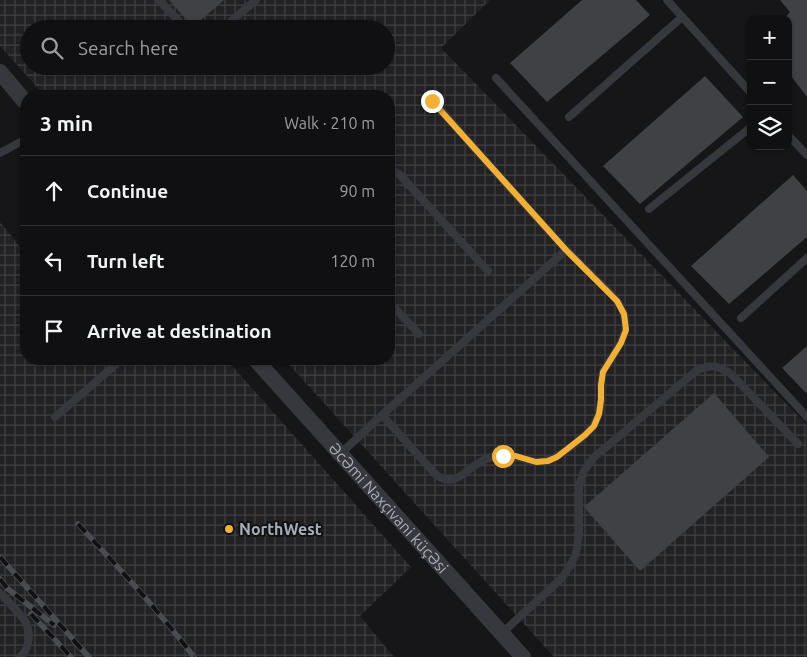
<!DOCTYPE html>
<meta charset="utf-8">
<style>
body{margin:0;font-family:Ubuntu,sans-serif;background:#1e1e20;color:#f1f3f6}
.controls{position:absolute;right:15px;top:15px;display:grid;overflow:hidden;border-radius:10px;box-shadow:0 1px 4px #0004}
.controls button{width:45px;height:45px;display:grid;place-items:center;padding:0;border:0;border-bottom:1px solid #303032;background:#101012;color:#f1f3f6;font:25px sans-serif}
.stop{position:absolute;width:15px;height:15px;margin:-11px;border:4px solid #f2b134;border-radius:50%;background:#fff}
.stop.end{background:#f2b134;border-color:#fff;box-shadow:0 1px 5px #0008}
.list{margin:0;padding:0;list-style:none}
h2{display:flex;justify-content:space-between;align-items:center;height:65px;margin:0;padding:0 20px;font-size:21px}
h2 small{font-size:16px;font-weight:400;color:#9c9d9f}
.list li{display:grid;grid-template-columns:32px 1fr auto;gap:15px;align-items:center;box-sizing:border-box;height:70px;padding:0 20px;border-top:1px solid #303032}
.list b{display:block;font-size:19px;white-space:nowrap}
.list em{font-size:16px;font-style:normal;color:#9c9d9f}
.icon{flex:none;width:28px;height:28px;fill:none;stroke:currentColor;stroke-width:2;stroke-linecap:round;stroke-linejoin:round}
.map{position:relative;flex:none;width:807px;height:657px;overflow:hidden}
.search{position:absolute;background:#101012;box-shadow:0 1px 4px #0004;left:20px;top:20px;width:375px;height:55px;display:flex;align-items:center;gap:12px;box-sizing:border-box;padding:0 18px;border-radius:28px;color:#9c9d9f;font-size:19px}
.panel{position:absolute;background:#101012;box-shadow:0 1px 4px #0004;left:20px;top:90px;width:375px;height:275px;border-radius:20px}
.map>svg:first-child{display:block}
.industrial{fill:url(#industrial-grid);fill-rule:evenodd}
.building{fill:#404145}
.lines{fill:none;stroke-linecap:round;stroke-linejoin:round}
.lane{stroke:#37383d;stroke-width:8}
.street{stroke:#37383d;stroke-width:16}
.rail-casing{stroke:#4a4c52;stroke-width:5.5}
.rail{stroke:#111113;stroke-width:4;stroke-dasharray:11;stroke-linecap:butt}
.route{stroke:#f2b134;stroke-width:6}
.poi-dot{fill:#f2b134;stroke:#111113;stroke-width:2}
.labels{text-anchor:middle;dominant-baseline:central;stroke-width:4;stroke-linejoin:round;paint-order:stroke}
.street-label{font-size:16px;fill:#a8adb8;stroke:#111113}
.poi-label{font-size:16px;font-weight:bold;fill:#a8adb8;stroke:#111113;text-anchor:start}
</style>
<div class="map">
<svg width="807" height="657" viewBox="0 0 807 657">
<defs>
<pattern id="industrial-grid" width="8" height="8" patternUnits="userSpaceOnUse" patternTransform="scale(1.25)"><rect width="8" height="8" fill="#222225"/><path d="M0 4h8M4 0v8" fill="none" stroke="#3f3f43"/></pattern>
</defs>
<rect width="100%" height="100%" fill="#161618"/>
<!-- industrial -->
<path class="industrial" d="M0,0H490L441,48L807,425V657H554L284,359H389V96H45L0,46ZM29,29H386V66H29Z
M0,222L26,254V359H226L411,567L360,616L394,657H0Z"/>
<!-- building -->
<path class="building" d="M169,0H224L193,27Z
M582,0H636L650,15L547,102L510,63Z
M780,0H807V97L788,72V19H784L790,12Z
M705,76L743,117L640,204L603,166Z
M793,175L807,191V237L729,304L691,266Z
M807,346V394L782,368Z
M714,393L769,457L640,571L584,507Z"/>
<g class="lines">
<!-- lane -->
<path class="lane" d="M159,0L186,29
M667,0L751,93
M222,29L256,0
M496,78L807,417
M569,117L682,17
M788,135L807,155
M0,153L26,139
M389,169L400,175L488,271
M649,209L751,127
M389,302L419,334
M741,318L807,258
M382,415L436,475C455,488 464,471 479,463C483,460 488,458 493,457C507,454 519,458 533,461C550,466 576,444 588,432C597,423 601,412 601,398C602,390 600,380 603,372C604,369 607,365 609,362C618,348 630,333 624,314C620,301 608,291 599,282C588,271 577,261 567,250C521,202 477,151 433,101
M55,417L122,359
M340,454L382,415L566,250
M0,593C5,599 24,617 26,623C31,634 29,650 20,657
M502,633L561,579L570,566L576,554L579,534V485L584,471L592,459L696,371C710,364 718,365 731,374L798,444"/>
<!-- street -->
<g class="street">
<path d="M0,72L26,103"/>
<path id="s1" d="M255,359L523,657"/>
</g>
<!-- rail casing -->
<g class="rail-casing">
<path id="rail" d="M78,524C118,567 158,610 194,657
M0,557L79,646
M0,579L7,588L54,625
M31,614L71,657
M74,641L89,657"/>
</g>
<!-- rail -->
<use href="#rail" class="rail"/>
</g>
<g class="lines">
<!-- route -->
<path class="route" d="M432,101L566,250L617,301L624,314L626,330L621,343L603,372L601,385V400L599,414L594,426L585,435L557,457L548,461L536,462L516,456H503"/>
</g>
<!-- markers -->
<circle class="poi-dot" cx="229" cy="529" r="5"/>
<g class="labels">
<!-- street labels -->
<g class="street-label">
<text stroke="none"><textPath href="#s1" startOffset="200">Əcəmi Naxçivani küçəsi</textPath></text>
</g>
<!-- poi labels -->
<g class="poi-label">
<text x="239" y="529">NorthWest</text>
</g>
</g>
</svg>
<div class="controls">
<button>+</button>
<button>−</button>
<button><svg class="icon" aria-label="layers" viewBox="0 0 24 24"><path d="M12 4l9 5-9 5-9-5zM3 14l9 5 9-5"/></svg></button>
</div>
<div class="stop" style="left:503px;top:456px"></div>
<div class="stop end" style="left:432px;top:101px"></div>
<div class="search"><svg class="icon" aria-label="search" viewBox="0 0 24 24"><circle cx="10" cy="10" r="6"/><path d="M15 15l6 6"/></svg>Search here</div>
<section class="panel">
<h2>3 min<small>Walk · 210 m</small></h2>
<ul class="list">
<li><svg class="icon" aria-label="ahead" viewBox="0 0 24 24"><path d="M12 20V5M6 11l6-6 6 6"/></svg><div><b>Continue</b></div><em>90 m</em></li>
<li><svg class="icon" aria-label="left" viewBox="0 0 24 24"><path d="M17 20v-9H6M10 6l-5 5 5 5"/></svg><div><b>Turn left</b></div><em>120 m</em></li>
<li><svg class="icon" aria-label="arrive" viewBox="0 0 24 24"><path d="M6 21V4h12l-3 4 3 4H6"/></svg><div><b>Arrive at destination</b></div></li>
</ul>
</section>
</div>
